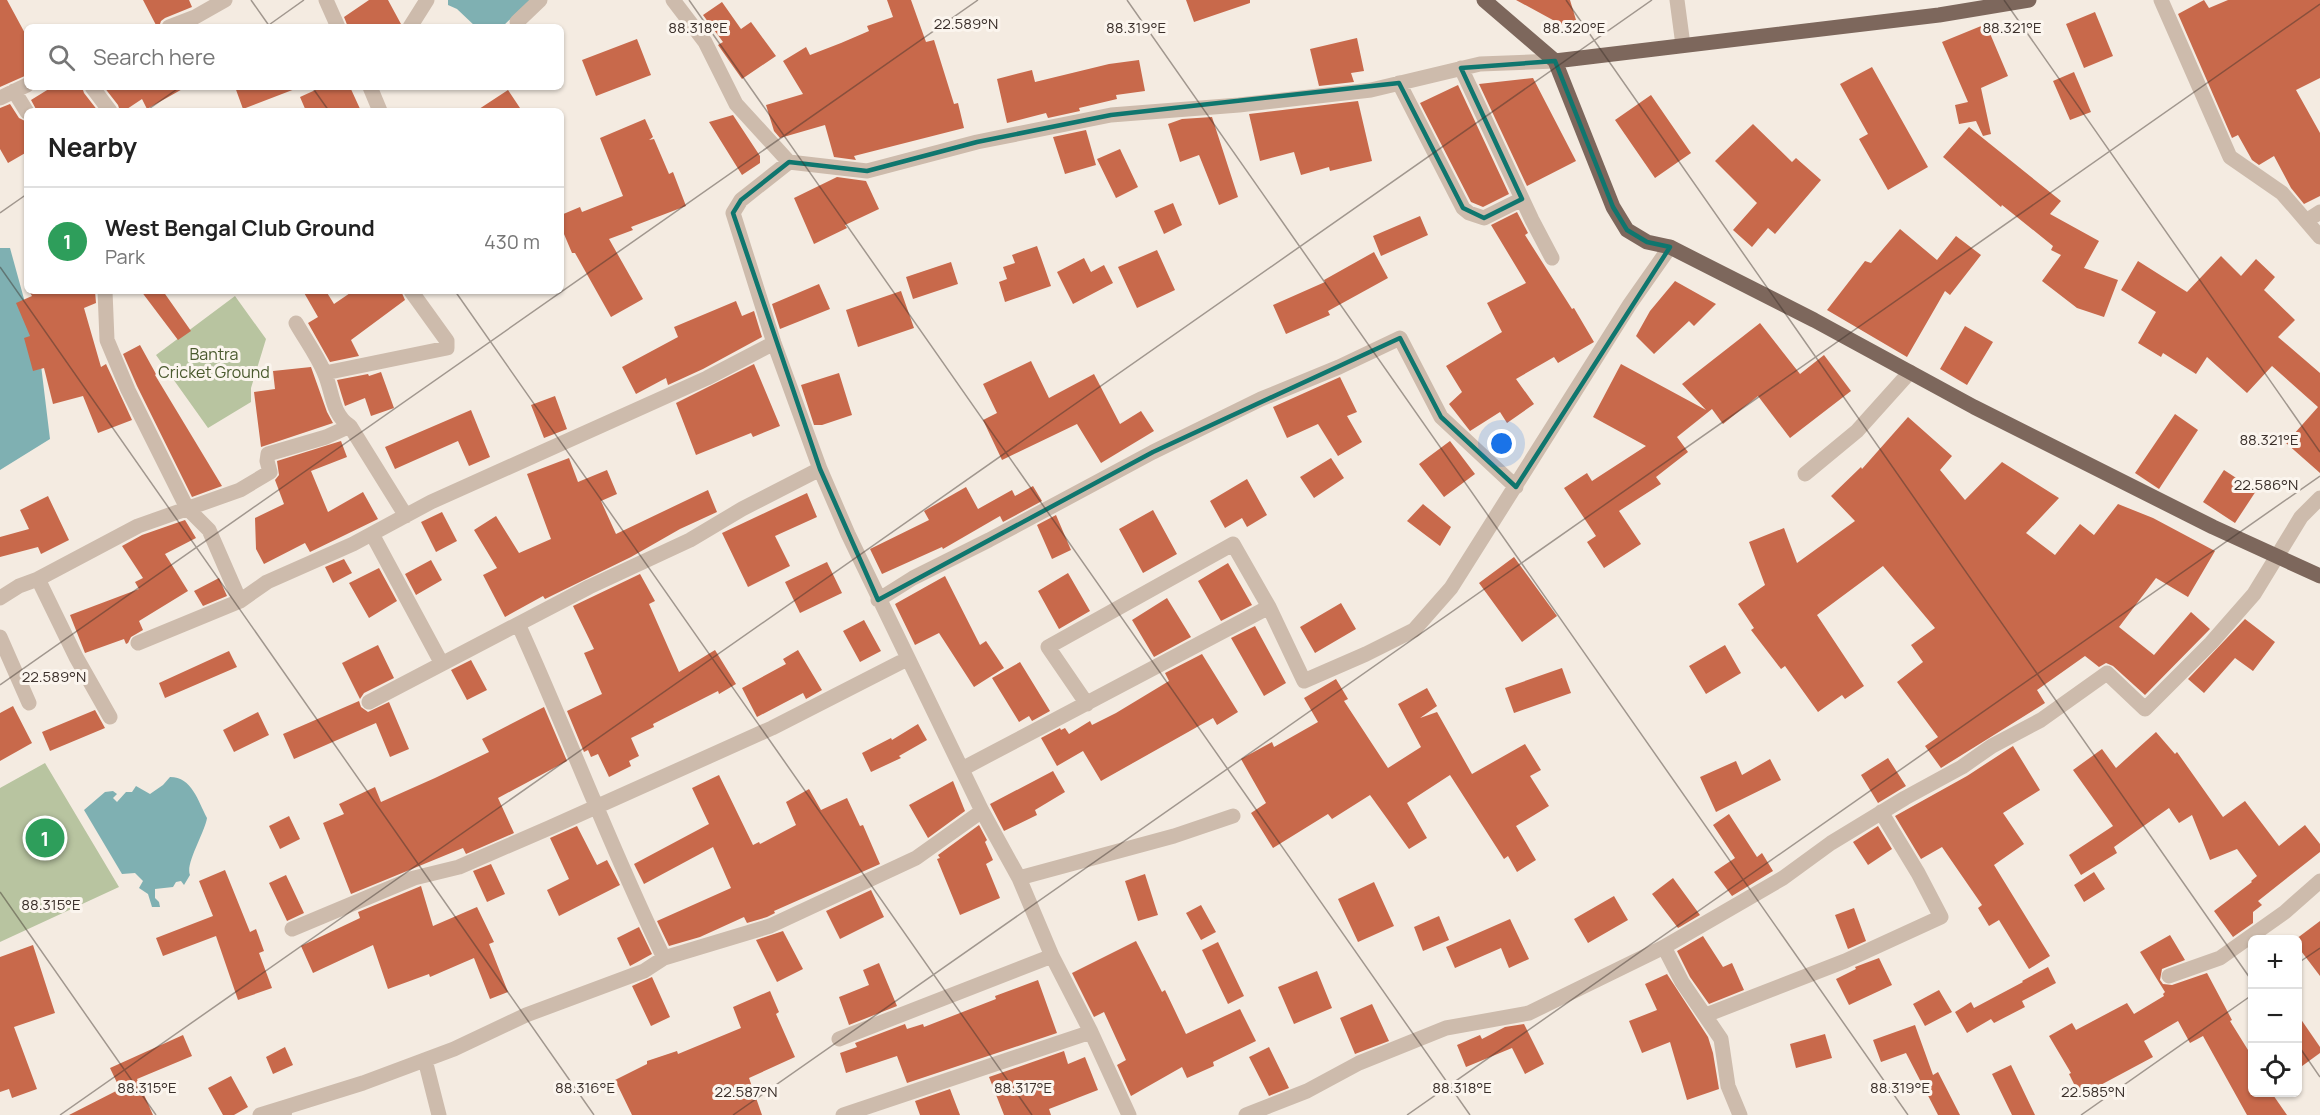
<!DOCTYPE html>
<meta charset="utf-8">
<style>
body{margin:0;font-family:Manrope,sans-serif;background:#f2f2f2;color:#222}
.controls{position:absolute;right:18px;bottom:18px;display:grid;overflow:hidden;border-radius:9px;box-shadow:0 2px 4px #0004}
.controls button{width:54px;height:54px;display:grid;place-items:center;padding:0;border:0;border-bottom:2px solid #e0e0e0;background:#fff;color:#222;font:30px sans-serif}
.you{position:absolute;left:1502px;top:444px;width:21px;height:21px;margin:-15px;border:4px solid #fff;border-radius:50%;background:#1a73e8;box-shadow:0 0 0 9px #1a73e833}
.badge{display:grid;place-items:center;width:39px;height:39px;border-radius:50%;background:#1f5a5e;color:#fff;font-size:20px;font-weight:700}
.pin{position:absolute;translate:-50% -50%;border:3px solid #fff;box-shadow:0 2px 6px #0006}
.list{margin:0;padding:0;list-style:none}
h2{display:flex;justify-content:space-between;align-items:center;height:78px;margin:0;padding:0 24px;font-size:26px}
h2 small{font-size:20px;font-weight:400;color:#767676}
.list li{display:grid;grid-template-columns:39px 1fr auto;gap:18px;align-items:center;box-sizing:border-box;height:108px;padding:0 24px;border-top:2px solid #e0e0e0}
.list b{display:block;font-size:22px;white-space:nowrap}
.list p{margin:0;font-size:20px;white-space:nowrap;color:#767676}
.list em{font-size:20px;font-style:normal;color:#767676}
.icon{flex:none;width:33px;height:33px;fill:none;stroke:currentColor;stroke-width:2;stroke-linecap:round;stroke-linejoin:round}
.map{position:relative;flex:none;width:2320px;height:1115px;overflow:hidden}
.search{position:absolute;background:#fff;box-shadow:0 2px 4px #0004;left:24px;top:24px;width:540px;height:66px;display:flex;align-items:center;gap:15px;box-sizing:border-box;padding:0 21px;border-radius:9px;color:#767676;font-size:22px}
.panel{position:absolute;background:#fff;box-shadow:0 2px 4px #0004;left:24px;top:108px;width:540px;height:186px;border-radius:9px}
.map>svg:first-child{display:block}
.green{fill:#b8c4a0}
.water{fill:#7fb0b2}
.building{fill:#c8694b}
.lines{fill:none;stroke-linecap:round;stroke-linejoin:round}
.minor{stroke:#cdbbac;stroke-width:15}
.major{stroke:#7d675c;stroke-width:15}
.marked{fill:none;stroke:#0f766e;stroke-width:4.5;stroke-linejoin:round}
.ticks{fill:none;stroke:#3b302b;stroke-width:1.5;stroke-opacity:0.45}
.labels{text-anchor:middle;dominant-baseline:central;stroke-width:6;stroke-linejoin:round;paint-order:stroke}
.park-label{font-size:16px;fill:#4a5a2e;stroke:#fbf5ee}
.ticks-label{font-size:15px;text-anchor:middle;fill:#3b302b;stroke:#fbf5ee;stroke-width:6;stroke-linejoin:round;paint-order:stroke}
</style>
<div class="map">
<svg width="2320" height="1115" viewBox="0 0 2320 1115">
<rect width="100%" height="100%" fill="#f4ebe1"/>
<!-- green -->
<path class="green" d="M235,296L266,339L251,388V402L208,428L156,355Z
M45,763L119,887L0,942V788Z"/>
<!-- water -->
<path class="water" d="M448,0H530L502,27H476L457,9L448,5Z
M0,248H10L40,357L50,439L0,470Z
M170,777C192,777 198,801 207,818C205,832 185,864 190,875L184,885L181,881L176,882L173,887L155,889V898L159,902L160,907H152L148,894L139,888L143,881L135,873L122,874L84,810L105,792L113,791L117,794L113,798L117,802L126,792H132L136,786L150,794L163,785Z"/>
<!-- building -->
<path class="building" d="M0,0H7L27,37V75L0,87Z
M143,0H189L192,7L165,18L161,21L159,27H157Z
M369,0H388L401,24L400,27H348L344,17Z
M887,0H911L926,42L934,40L954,104L958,103L964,128L854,156L856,160L834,157L825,125L780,138L774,131L766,105L803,94L783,61L806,47L810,55L841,43L869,31L867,26L893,17Z
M1186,0H1250V3L1194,22Z
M1516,0H1570L1576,20L1562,25Z
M2204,0L2209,8L2228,0H2320V78L2296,90L2320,133V196L2304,204L2291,188L2274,156L2259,165L2252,160L2238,135L2232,138L2178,14Z
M722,2L741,29L751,22L776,56L742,79L718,45L723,42L703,15Z
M2095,12L2113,56L2084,68L2066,24Z
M1986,24L2008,76L1981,88L1991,134L1983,136L1976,121L1959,124L1955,105L1968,102L1942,42Z
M1357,38L1364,71L1351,73L1354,82L1319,86L1310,49Z
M637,39L651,75L596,96L582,60Z
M1139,60L1145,91L1116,95L1117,99L1079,108L1080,111L1048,118L1046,113L1007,123L997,79L1032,70L1035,82L1109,64Z
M1872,67L1928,167L1888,190L1859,139L1868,134L1840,84Z
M2074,72L2091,112L2070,120L2053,81Z
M1533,78L1576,161L1527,186L1479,84Z
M1458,85L1509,194L1483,207L1471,202L1420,103Z
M52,87H82L84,93L98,111H37L31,100Z
M104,87H186L147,109L142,99L124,111H120L118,105Z
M235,87H295V89L243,109Z
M322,87H350L361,111H306L300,97Z
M508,90L522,111H476Z
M1651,95L1691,153L1655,178L1615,120Z
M1358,101L1372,161L1330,171L1329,167L1301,175L1294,152L1260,161L1249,114Z
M10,104L19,118L27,122V152L8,163L0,149V108Z
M733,115L760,156V163L742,175L709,122Z
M1212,117L1238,197L1219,205L1199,155L1180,162L1168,124L1182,119Z
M645,119L653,137L649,140L654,139L669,174L673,172L686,206L631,227L633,230L609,239L643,299L611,317L575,253H572L561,227V215L580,207L582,212L623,196L600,138Z
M1753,124L1792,162L1796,158L1821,180L1775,234L1768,228L1752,247L1733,230L1757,203L1715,161Z
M1969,127L2061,201L2050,214L2099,241L2084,268L2118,280L2104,317L2077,308L2042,281L2061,255L2051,250L2053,246L2002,205L2001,207L1943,157Z
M1086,130L1096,165L1065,174L1053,137Z
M1120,149L1138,187L1116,198L1097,159Z
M837,177L866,181L879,209L845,225L847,228L814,244L794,198Z
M1173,203L1182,225L1164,234L1154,211Z
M1517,212L1528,233L1525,235L1572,309L1574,308L1594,342L1558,363L1554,357L1516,379L1534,404L1507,423L1500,412L1470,431L1449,404L1462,392L1446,366L1502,332L1487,303L1526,283L1491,225Z
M1420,216L1428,235L1381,256L1373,236Z
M1900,229L1937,260L1956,236L1981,255L1950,295L1945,291L1907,357L1827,310L1865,261L1871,263Z
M1037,246L1051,286L1005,302L999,282L1007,279L1003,267L1015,263L1012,255Z
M1157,250L1175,290L1137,308L1118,267Z
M1374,252L1388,278L1328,311L1330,315L1286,334L1273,305L1325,282L1324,280Z
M2221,256L2241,276L2256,259L2275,277L2264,290L2295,320L2278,337L2320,373V473L2286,443L2318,407L2272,366L2247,393L2207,357L2196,374L2163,353L2161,357L2138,343L2156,312L2121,290L2138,261L2187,292Z
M1084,258L1091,272L1104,265L1113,283L1073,304L1057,272Z
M951,262L958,284L913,299L906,277Z
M1675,281L1716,304L1694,326L1689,321L1654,354L1636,336L1650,311Z
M819,284L830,309L780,329L772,304Z
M29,291H95L96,303L84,308L101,367L106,364L132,420L98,433L83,396L53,404L44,368L33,371L24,338L30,336L16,303L32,296Z
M141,291H163L191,331L178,340Z
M303,291H326L334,304L353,291H401L405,300L351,340L359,356L330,362L308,323L318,317Z
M901,291L914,328L858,347L846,310Z
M736,301L742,316L754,311L762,337L703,369L668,385L666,378L636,394L622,367L678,337L674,327Z
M1760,323L1800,374L1824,355L1851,391L1790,438L1758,396L1723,424L1712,409L1677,437L1688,452L1656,477L1661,484L1619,511L1641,544L1604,568L1587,542L1596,536L1564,488L1587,473L1592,481L1646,446L1593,417L1621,364L1706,410L1682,384Z
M1965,326L1993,342L1967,385L1940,369Z
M140,345L156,374L155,375L222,486L192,497L137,386L123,354Z
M1031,361L1049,398L1094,374L1120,424L1141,411L1154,431L1101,463L1077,424L1002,460L983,420L997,413L983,384Z
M754,364L780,426L753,437L751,433L696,455L676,403Z
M311,367L327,412L333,423L261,447L254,392L275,389L273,371Z
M381,372L394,408L371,416L365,398L345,406L337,380L368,374L369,376Z
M839,373L852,415L822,425H814L801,385Z
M1340,377L1357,412L1347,416L1362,442L1338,456L1318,424L1287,438L1273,407Z
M555,396L567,429L544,438L531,405Z
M471,410L490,457L469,466L458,441L395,469L385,447Z
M2175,414L2198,430L2159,489L2135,473Z
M1908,417L1952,456L1940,470L1965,500L2002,462L2059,498L2026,533L2055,555L2080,524L2094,535L2118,504L2153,518L2215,551L2188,597L2156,578L2119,627L2154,655L2191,612L2210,629L2145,695L2113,666L2106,663L2099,667L2085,656L2037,690L2045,703L1941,768L1925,746L1938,737L1897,682L1923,662L1911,645L1935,628L1883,566L1817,615L1864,686L1845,699L1842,695L1818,712L1785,666L1781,669L1751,630L1754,628L1738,604L1765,585L1749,542L1784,528L1797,563L1855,521L1831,496L1861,467L1862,469Z
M341,441L347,457L311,471L328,512L363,492L378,519L310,552L305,543L264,564L256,549L255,518L284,504L275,480L279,475L277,461Z
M1450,441L1475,474L1444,497L1419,464Z
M569,458L578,482L607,470L617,494L601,501L616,534L708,490L717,512L680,529L631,557L545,599L543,596L505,617L483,575L497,568L474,530L496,516L519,553L551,539L527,474Z
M1331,458L1344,478L1314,498L1300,477Z
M2224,470L2256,491L2235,523L2203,502Z
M1247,479L1267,515L1247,527L1242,518L1225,528L1210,501Z
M1033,486L1042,501L1003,522L1000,516L943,549L942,547L882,574L870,549L929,520L924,511L966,487L978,509L1012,490L1015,496Z
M807,493L817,517L775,536L790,566L748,587L722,533Z
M48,496L69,540L41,554L38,547L0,557V537L29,529L20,510Z
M1423,504L1451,527L1440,546L1407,521Z
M1153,510L1177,554L1143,573L1119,529Z
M442,512L457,541L436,552L421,522Z
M1056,515L1071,550L1052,559L1037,525Z
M185,520L196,538L165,554L188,591L139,621L143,630L131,637L128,643L126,644L124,639L85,653L70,615L139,589L135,582L143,578L122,546L142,535Z
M1514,557L1557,616L1522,642L1479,583Z
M344,559L352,573L333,583L325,567Z
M431,560L442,580L416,595L405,574Z
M827,562L842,593L800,613L785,582Z
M1228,563L1252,605L1221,621L1198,581Z
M379,568L397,601L369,618L349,583Z
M1068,573L1090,611L1059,629L1038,591Z
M640,574L655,601L649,604L679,672L715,650L736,684L719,694L718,691L653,724L654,727L631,738L639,756L629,761L631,766L609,777L598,754L591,757L588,750L584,752L567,711L602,694L584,653L594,649L573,606Z
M945,576L980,645L986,641L1004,668L974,687L939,633L915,645L895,604Z
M219,578L227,596L203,606L194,591Z
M1167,598L1191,637L1154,657L1132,620Z
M1341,603L1356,629L1315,653L1300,627Z
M2245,619L2275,642L2253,671L2235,658L2204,693L2188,679Z
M864,620L881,651L860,662L843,631Z
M1255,626L1286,683L1264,696L1231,638Z
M378,645L394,678L364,693L360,699L342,663Z
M1725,645L1741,673L1706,694L1689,666Z
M798,650L822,690L806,699L803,693L757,717L742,688L786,664L783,659Z
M229,651L237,667L165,698L159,683Z
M1202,654L1238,712L1217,725L1213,718L1101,781L1083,751L1057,766L1041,738L1060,728L1061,730L1065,728L1069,734L1090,721L1092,725L1116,713L1169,681L1165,673Z
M471,660L487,690L467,700L451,670Z
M1020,662L1050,711L1032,721L1029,716L1019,722L992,678Z
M1562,668L1571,693L1514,713L1505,688Z
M1336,679L1348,699L1344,701L1388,768L1421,747L1398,704L1427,688L1437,706L1420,718L1437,712L1472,774L1525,744L1541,770L1530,776L1549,806L1516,826L1536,860L1517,872L1508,856L1504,859L1450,775L1407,803L1427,838L1409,849L1370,795L1332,819L1328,814L1273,848L1251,813L1266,803L1241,759L1272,742L1274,747L1318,722L1304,698Z
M359,701L361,707L368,712L389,702L409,749L390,757L376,723L294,759L283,734Z
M13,706L32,743L0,761V713Z
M544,707L567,761L498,798L514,833L466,854L463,848L351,894L323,823L344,814L339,804L375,787L381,802L435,778L489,752L482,739Z
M95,710L105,728L50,751L42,732Z
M258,712L269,735L234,752L223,730Z
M918,724L927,740L899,756L901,758L871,772L862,753L891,738L892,740Z
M2156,732L2175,754L2177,752L2223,817L2245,801L2279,846L2305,825L2320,844V852L2258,901L2262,905L2253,912V923L2233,937L2214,911L2252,882L2251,881L2257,876L2237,849L2210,860L2192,815L2179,823L2169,808L2114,847L2117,853L2081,875L2069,855L2113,826L2073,770L2102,749L2116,768Z
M2013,746L2040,790L2003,813L2024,844L1994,865L2050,956L2029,969L1999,920L1989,926L1978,908L1982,905L1942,847L1921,859L1895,816L1967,776Z
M1888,758L1906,786L1878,803L1861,775Z
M1770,759L1781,780L1716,812L1700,777L1736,761L1742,775Z
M1053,771L1065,792L1035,810L1037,815L1004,831L990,804Z
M719,775L753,845L759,842L760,844L796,825L786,802L809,789L821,810L847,798L860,826L863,825L880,864L774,911L775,913L767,917L747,923L744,917L700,937L669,946L657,921L731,888L713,847L644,884L634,864L709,824L692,788Z
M953,781L965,811L928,838L909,805Z
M1729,814L1757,857L1762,853L1773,871L1732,896L1714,872L1735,858L1713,825Z
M289,816L300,839L280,849L269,826Z
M979,825L987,840L985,842L993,860L986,864L1000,898L960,915L937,859L940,858L938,855Z
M577,826L597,865L607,860L620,885L559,916L547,890L569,879L550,838Z
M1878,826L1892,849L1868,865L1853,842Z
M491,864L505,894L487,902L473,871Z
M225,870L250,932L256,929L264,951L259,953L272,988L238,1000L216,936L163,956L156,938L213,916L199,881Z
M2094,872L2105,889L2084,902L2074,885Z
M1145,874L1158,915L1138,921L1125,881Z
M286,875L304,913L287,921L269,883Z
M1673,878L1700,915L1678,928L1652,894Z
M1374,882L1394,926L1358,942L1338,899Z
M421,886L433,926L477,907L494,942L489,944L508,992L490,999L474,958L430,977L429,974L388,989L373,945L313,973L301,946L360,918L358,912Z
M871,890L884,917L840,939L826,911Z
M1614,896L1628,920L1588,943L1574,919Z
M1201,905L1216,932L1201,940L1186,913Z
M1854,908L1866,941L1848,949L1835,915Z
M1439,916L1449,940L1423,951L1414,927Z
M1510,919L1529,959L1509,968L1501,948L1455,968L1446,947Z
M2320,921V976L2298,947V939H2296Z
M639,927L652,954L630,966L617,938Z
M783,931L803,969L777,982L756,940Z
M2170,935L2185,960L2162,969L2160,980L2163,984L2172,985L2207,973L2232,1020L2230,1021L2253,1058V1092H2271L2287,1115H2247L2203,1036L2190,1043L2178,1021L2144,1041L2153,1057L2080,1096L2069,1074L2071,1073L2049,1036L2072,1023L2076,1030L2127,1003L2134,1014L2164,996L2163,994L2165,992L2140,952Z
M1703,936L1723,967L1732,963L1744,990L1709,1004L1690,977L1677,951Z
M1136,941L1162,992L1165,990L1186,1034L1240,1009L1256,1041L1213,1062L1214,1066L1187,1078L1182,1067L1131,1096L1117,1065L1126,1060L1104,1012L1094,1017L1072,973Z
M1218,942L1244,996L1228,1004L1202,950Z
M33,945L55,1013L14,1027L37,1089L12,1098L9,1089L0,1092V957Z
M1879,958L1892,985L1849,1005L1836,979L1856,969L1855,967Z
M879,963L897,1006L849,1025L839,997L869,985L863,970Z
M2048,967L2056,983L2022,1001L2025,1007L1994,1023L1991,1019L1967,1033L1955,1012L1971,1002L1974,1008L2023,982L2022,981Z
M1317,971L1332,1008L1294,1024L1278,987Z
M1667,974L1708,1037L1713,1053L1719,1089L1687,1100L1670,1042L1642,1053L1629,1021L1657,1010L1645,984Z
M652,977L670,1017L651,1026L632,986Z
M1038,980L1057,1033L907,1083L897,1056L846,1073L840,1053L857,1047L855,1043L905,1024L907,1029L923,1024L924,1027L996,999L995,996Z
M1939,990L1952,1012L1925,1026L1913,1004Z
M770,991L779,1012L776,1014L795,1057L749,1078L762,1115H632L615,1080L647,1064V1061L677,1051L678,1054L741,1028L733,1007Z
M1372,1004L1389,1041L1355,1054L1340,1018Z
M2298,1015L2320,1047V1053L2298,1069Z
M1524,1024L1544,1064L1525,1074L1512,1048L1466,1067L1457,1045L1480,1035L1482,1039L1505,1027Z
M1915,1025L1933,1075L1938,1072L1960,1115H1938L1906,1053L1881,1062L1873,1040Z
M1825,1034L1832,1058L1796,1068L1790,1044Z
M183,1035L192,1056L137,1079L153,1115H69L120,1089L110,1068Z
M285,1047L293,1065L273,1074L266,1057Z
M1269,1047L1289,1088L1269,1096L1249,1057Z
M1064,1051L1068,1064L1085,1057L1098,1090L1049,1109L1051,1115H1004L989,1077Z
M2011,1065L2035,1115H2012L1992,1074Z
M231,1076L248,1107L234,1115H223L208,1088Z
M950,1089L960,1115H920L915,1101Z"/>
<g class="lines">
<!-- minor -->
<path class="minor" d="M326,0L338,27
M673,0L705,42L736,104L789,162L867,171L977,142L1111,115L1239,105L1371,90L1480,64L1555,61
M1677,0L1683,45
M2161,0L2230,157L2282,193L2320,237
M517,22L540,0
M169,27L195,17L225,0
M410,27L427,0
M1461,68L1532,220L1552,258
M1399,83L1463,208L1469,213L1484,218L1522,199
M92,87L110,111
M370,87L380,111
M14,91L27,112
M0,98L27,85
M789,162L741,200L733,213L774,343L820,469L848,534L982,811L1019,878L1052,956L1091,1032L1129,1115
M2306,221L2320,212
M105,291L107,340L128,390L187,508L209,530L240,601
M325,373L447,348V341L411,291
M350,426L406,516
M1805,474L1857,431L1910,372
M372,534L442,664
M0,598L19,586L38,579
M878,600L913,578L989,540L1153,452L1261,399L1339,367L1400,338L1441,417L1516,487
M519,626C569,736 611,849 664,958
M0,637L29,703
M138,643L240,601L267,582L353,544L431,502L707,378L774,343
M369,702L589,587L690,540L742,509L820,469
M1087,704L1048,647L1233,544L1269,607L1304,681L1366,654L1414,630L1451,588L1630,304L1670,247
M110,717L76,657L38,579L138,526L240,490L270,472L267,461L268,454L326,437L350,426C331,414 333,391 324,372C317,355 305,339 296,323
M962,769L1269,607
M1019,878L1174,836L1233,816
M292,929L414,878L459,867L549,828L772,728L907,659
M1664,947L1682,982L1721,1039L1728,1086L1740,1115
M2169,976L2220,958L2285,912L2320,881
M1706,1015L1845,961L1941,917L1918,873L1881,812
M839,1039L1052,956
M425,1060L439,1115
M260,1115L286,1107
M284,1115L286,1107L363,1083L454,1049L526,1015L644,971L664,958L770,926L916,858L982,811
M843,1115L1091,1032
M1246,1115L1307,1091L1359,1063L1446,1028L1529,1013L1664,947L1783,878L1831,843L1905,798L1962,767L1992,746L2041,720L2107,673L2145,709L2211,643L2254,594L2301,517L2320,498"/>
<!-- major -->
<path class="major" d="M1484,0L1555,61L1613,207L1627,230L1647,242L1670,247L1814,320L1974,407L2213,527L2320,576
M1555,61L1939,15L2029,0"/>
</g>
<!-- marked area -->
<path class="marked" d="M1555,61L1613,207L1627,230L1647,242L1670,247L1516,487L1441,417L1400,338L1153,452L878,600L820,469L733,213L741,200L789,162L867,171L977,142L1111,115L1399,83L1463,208L1484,218L1522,199L1461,68Z"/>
<!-- ticks -->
<path class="ticks" d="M251,0L270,27M689,0L1470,1115M1127,0L1908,1115M1566,0L2252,981M2004,0L2320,452M266,27L304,0M312,87L329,111M146,111L180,87M0,213L27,194M0,267L594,1115M455,291L1032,1115M0,685L978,0M0,892L156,1115M2298,963L2320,948M2298,1045L2320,1077M60,1115L1652,0M733,1115L2320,4M1407,1115L2320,476M2081,1115L2252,995"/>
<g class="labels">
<!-- park labels -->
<g class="park-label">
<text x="214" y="354">Bantra<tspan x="214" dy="18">Cricket Ground</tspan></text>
</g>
</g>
<g class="ticks-label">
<text x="966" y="29">22.589°N</text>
<text x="698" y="33">88.318°E</text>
<text x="1136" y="33">88.319°E</text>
<text x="1574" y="33">88.320°E</text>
<text x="2012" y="33">88.321°E</text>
<text x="2269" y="445">88.321°E</text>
<text x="2266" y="490">22.586°N</text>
<text x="54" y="682">22.589°N</text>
<text x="51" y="910">88.315°E</text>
<text x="147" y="1093">88.315°E</text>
<text x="585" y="1093">88.316°E</text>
<text x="1023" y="1093">88.317°E</text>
<text x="1462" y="1093">88.318°E</text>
<text x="1900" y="1093">88.319°E</text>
<text x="746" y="1097">22.587°N</text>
<text x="2093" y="1097">22.585°N</text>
</g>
</svg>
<div class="controls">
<button>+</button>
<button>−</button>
<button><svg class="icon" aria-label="locate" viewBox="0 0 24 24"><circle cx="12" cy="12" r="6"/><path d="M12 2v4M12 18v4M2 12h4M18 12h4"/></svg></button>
</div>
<div class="you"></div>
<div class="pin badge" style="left:45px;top:838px;background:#2e9e5b">1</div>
<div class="search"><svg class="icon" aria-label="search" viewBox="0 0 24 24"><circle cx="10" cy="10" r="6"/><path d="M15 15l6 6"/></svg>Search here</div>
<section class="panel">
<h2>Nearby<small></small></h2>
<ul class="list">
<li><span class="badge" style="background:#2e9e5b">1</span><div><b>West Bengal Club Ground</b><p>Park</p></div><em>430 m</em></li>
</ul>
</section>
</div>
